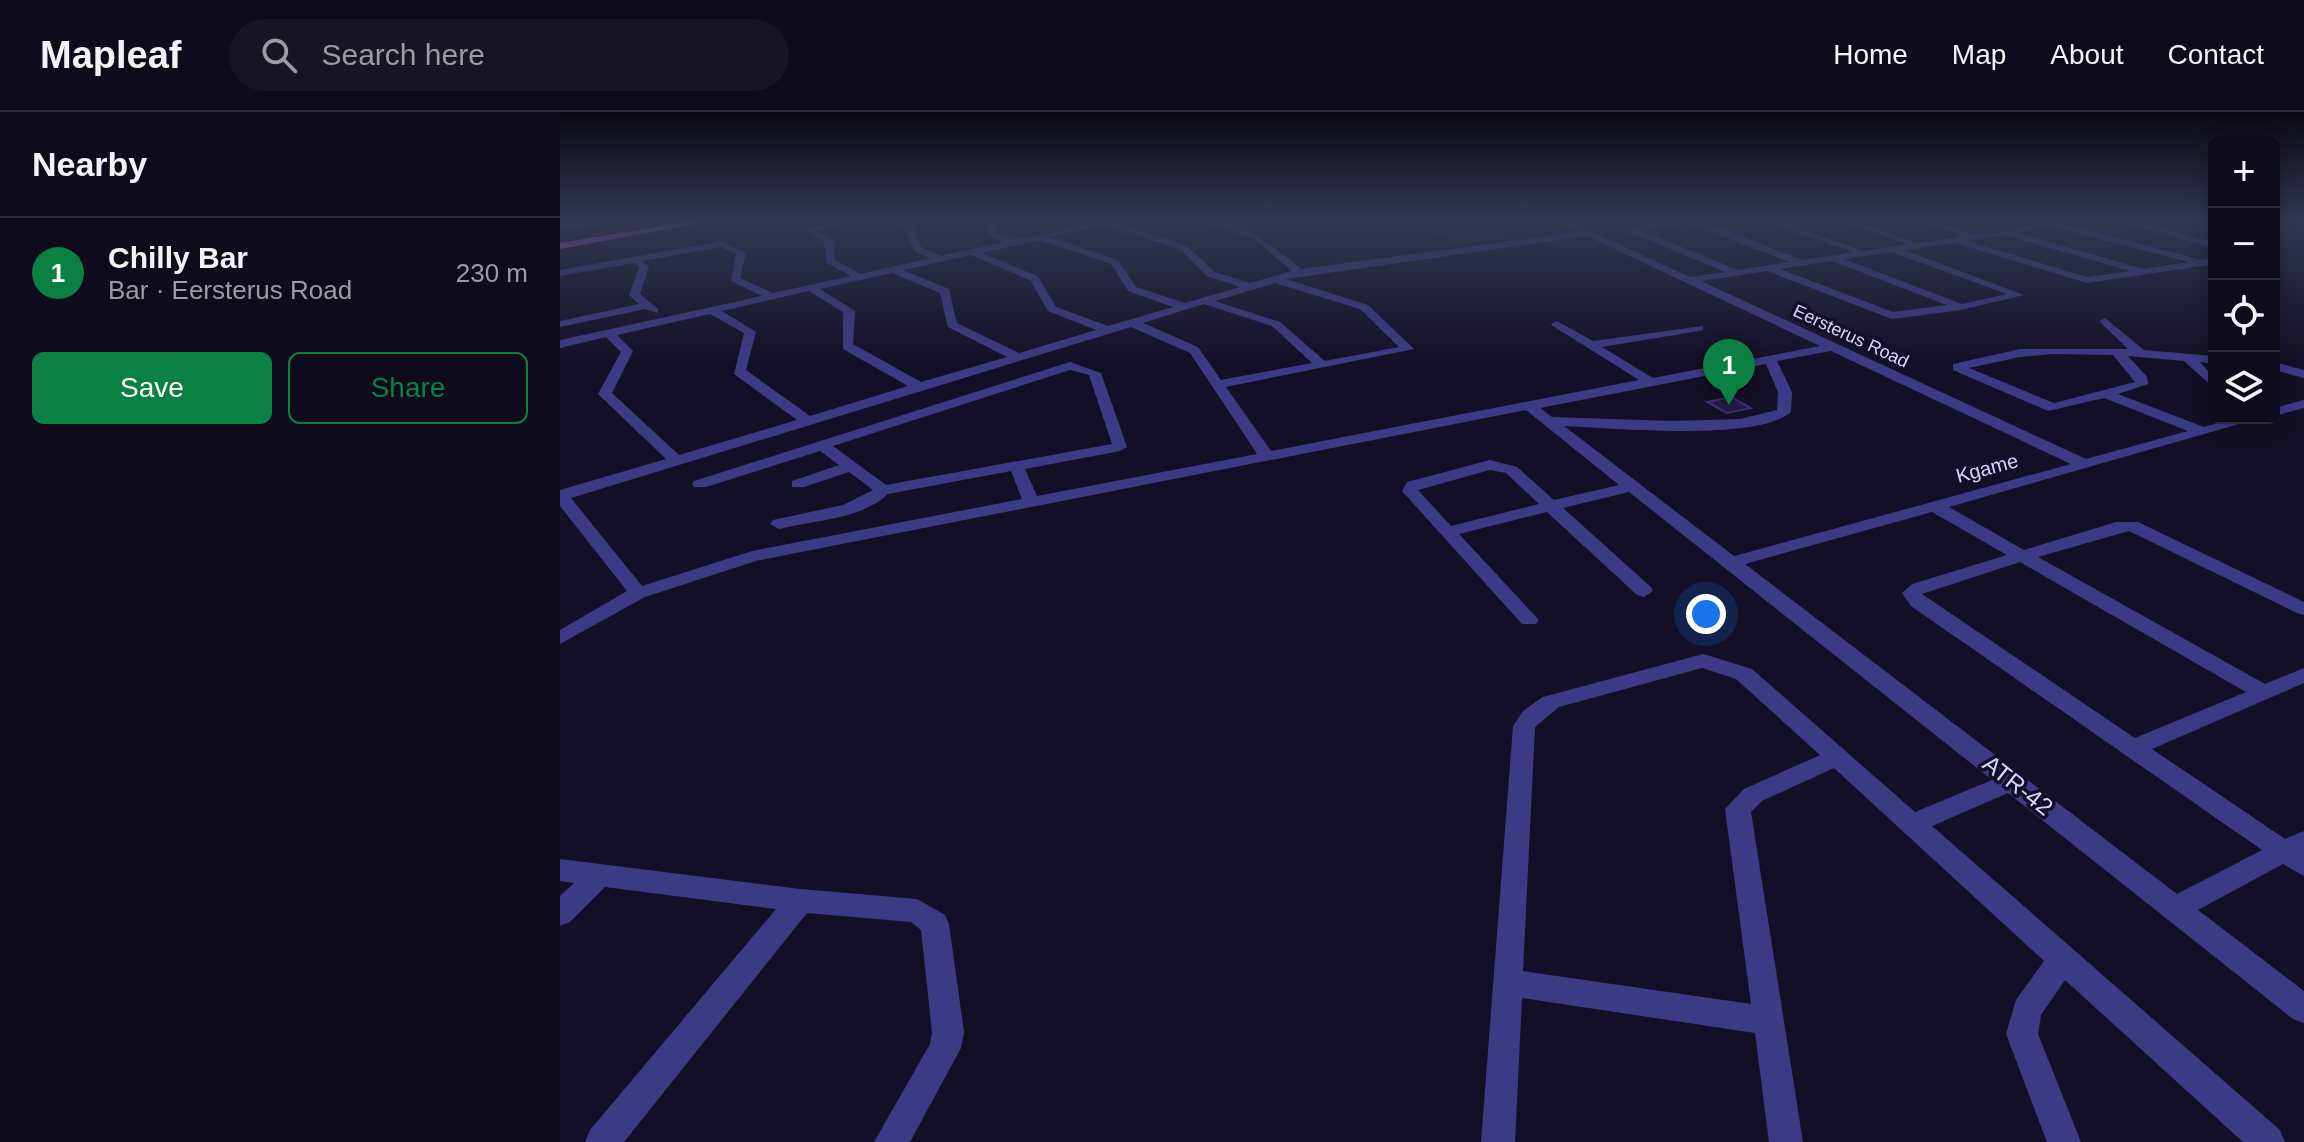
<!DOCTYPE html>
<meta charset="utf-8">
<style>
body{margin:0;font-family:Arial,sans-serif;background:#171425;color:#f1f3f6}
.controls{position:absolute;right:24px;top:24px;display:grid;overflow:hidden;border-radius:12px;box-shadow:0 4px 20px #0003}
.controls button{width:72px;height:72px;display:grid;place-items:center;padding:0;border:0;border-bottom:2px solid #2e2b3b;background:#0e0b1c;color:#f1f3f6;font:40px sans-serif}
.you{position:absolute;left:1146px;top:502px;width:28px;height:28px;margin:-20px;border:6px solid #fff;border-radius:50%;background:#1a73e8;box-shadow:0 0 0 12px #1a73e833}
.badge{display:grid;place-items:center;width:52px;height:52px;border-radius:50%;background:#0b8043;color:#fff;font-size:26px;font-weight:700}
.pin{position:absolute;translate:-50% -66px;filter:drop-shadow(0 2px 4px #0008)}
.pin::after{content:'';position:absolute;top:42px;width:28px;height:24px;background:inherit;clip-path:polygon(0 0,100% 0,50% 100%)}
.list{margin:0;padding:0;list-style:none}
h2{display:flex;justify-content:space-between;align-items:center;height:104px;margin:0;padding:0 32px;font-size:34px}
h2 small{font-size:26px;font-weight:400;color:#9b9ba3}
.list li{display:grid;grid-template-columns:52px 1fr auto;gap:24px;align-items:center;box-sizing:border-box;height:112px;padding:0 32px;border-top:2px solid #2e2b3b}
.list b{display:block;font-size:30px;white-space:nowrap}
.list p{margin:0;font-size:26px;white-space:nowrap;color:#9b9ba3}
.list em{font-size:26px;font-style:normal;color:#9b9ba3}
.actions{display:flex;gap:16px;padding:24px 32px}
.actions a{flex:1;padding:18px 0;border:2px solid #0b8043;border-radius:12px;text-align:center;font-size:28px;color:#0b8043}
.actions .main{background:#0b8043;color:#fff}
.icon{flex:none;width:44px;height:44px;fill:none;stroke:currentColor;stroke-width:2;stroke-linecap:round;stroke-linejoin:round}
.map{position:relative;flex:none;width:1744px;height:1030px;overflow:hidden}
header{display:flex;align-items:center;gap:48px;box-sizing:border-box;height:112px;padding:0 40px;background:#0e0b1c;border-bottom:2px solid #2e2b3b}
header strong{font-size:38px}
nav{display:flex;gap:44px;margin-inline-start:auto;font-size:28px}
.search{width:560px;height:72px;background:#171425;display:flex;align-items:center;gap:20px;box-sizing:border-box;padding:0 28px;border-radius:44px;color:#9b9ba3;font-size:30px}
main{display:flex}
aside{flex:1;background:#0e0b1c}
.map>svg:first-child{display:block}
.green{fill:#12302f}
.building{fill:#241b47;stroke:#3b2d73;stroke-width:2}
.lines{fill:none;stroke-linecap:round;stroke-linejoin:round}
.minor{fill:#3d3a85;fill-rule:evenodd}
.major{fill:#c25bff;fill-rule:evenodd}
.labels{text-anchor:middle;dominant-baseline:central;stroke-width:7;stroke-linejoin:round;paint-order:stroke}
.far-street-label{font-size:18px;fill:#d9d4ff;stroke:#130f26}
.street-label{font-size:20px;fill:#d9d4ff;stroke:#130f26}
.near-street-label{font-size:24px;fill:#d9d4ff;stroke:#130f26}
</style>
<header>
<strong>Mapleaf</strong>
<div class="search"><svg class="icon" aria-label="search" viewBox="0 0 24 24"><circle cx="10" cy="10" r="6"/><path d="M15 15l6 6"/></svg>Search here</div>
<nav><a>Home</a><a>Map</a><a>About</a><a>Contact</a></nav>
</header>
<main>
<aside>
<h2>Nearby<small></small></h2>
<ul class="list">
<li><span class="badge">1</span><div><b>Chilly Bar</b><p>Bar · Eersterus Road</p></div><em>230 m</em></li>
</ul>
<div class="actions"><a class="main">Save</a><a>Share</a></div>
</aside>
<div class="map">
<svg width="1744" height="1030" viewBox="0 0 1744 1030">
<rect width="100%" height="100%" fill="#130f26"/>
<!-- green -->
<path class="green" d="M928,113L955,126L900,133L875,120Z"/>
<!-- building -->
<path class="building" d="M1171,285L1191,296L1167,301L1147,290Z"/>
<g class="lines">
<!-- minor -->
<path class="minor" d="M45,107H67L11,118L0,116V110L11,112Z
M280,107H294L257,119L274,128L275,148L301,162L370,146L354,139L346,117L328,107H339L353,114L361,135L381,144L443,130L431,125L422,107H430L438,121C472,136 525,107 564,107L554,111L626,133L655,160L690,171L732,159L692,125L633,107C681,107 706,128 741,157L1018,120L994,107H1005L1130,165L1165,160L1070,120V116L1119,107H1138L1242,148L1293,140L1200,107H1213L1303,139L1347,132L1276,107H1289L1357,131L1404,124L1355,107C1376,107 1398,121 1416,122C1436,123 1461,116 1480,109L1478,107H1488L1641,148L1654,146V152L1527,171L1395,131L1344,138L1464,183L1401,198L1332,207L1207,159L1141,169L1526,347L1628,319L1544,286L1488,299L1393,258V252L1460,237H1568L1541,211L1539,209L1545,206L1584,238L1654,244V252L1640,250L1654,265V276L1624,249L1568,244L1587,265L1588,272L1558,282L1644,315L1677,306H1700L1389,395L1464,438L1556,410H1578L1744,490V503L1737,501L1569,419L1478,445L1705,572L1744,556V571L1592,637L1725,727L1744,719V764L1723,752L1638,798L1744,879V911L1733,907L1448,681L1372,714L1720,1018L1725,1030H1683L1505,868L1481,903L1478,922L1521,1030H1487L1446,922L1456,888L1484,849L1274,656L1202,689L1191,700L1243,1030H1209L1195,921L962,886L955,1030H921L953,614L963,599L983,585L1143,542L1150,544L1192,557L1355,700L1432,668L1069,380L1003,396L1091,475L1093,479L1084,485L1077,483L987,400L899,422L979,508L976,512H962L842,379L847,370L930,348L957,355L994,388L1059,373L966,298L196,449L85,485L0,532V518L67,479L0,394V378L106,347L38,282L61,240L46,225L0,236V228L202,184L171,169L176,142L161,135L83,149L89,155L80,182L98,197V201L85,197L0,215V209L79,192L69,183L79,155L74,151L0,164V158L162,129L186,141L180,166L213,181L291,164L267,151L264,129L245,118ZM1127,111L1230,150L1178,158L1083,119ZM543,113L620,137L647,164L680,175L625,191L576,175L558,148L491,125ZM1486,113L1629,150L1583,157L1458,121ZM1448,122L1449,124L1570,159L1527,165L1407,129ZM1027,124L1260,234L1093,266L1042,235L1139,219L1143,218V214L1033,229L997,209L991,212L993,214L1079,268L711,339L666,275L854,237L808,193L726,167ZM480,128L551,152L568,179L613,195L548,214L496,195L478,164L422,141ZM1331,140L1447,182L1402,192L1284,147ZM411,143L470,168L488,199L536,218L459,241L397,211L389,177L343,158ZM1272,149L1387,193L1333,200L1220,157ZM332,161L380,181L388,215L447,245L361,270L293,232L295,199L260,177ZM715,171L800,197L839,235L765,249L720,210L655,189ZM249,179L283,200V237L348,274L250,304L186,258L196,220L162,199ZM644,192L712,214L752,251L661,268L638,235L583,211ZM150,202L184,221L174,262L237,308L119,343L52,281L73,239L57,223ZM571,215L630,241L697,342L477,384L465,357L560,339L567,335L541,261L510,250L134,369L132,372L134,375H146L260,339L279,353L232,369V375H244L289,360L313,378L283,393L213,408L210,412L219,417C255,408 300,408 328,382L451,359L462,387L192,439L82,474L11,386ZM1271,239L1511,352L1174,444L1004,314C1052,316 1197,330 1231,300L1232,280L1217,249ZM1492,242L1553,243L1575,270L1494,291L1409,256L1460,245ZM1206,252L1218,280L1217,298L1180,307L1112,309L992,305L980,296ZM510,258L529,263L552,332L326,373L273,334ZM930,358L946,361L979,392L891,414L858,378ZM1372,400L1447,443L1352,472L1342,481L1351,494L1702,738L1617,782L1185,452ZM1460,450L1686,580L1575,626L1362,482ZM1142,556L1176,567L1260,643L1184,677L1165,697L1191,892L963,859L975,615L999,595Z
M1550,107H1565L1654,130V136Z
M1714,250L1744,258V266L1714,258Z
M1744,288V296L1714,304V296Z
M0,747L240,777L357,787L385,803L389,812L404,920L401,936L350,1030H314L370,932L372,920L361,818L351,810L247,801L64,1030H25L30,1018L216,797L45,775L10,810L0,814V784L14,771L0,769Z"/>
<!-- major -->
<path class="major" d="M142,107H162L0,137V131Z"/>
</g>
<!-- sky -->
<linearGradient id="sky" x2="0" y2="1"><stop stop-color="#0a0815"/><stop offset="0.43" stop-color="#333752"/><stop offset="1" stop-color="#333752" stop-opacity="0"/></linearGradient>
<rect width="1744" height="251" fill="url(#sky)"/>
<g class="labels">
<!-- far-street labels -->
<g class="far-street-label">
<text transform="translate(1291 224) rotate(25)">Eersterus Road</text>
</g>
<!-- street labels -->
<g class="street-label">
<text transform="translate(1427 356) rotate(-15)">Kgame</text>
</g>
<!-- near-street labels -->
<g class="near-street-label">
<text transform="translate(1458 673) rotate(38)">ATR-42</text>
</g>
</g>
</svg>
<div class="controls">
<button>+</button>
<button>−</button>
<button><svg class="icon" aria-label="locate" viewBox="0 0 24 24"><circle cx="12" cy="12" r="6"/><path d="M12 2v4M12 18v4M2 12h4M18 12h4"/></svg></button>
<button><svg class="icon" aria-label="layers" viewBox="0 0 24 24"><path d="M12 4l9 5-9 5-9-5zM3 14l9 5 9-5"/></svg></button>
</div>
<div class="you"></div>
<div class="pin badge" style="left:1169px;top:293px">1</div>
</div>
</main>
